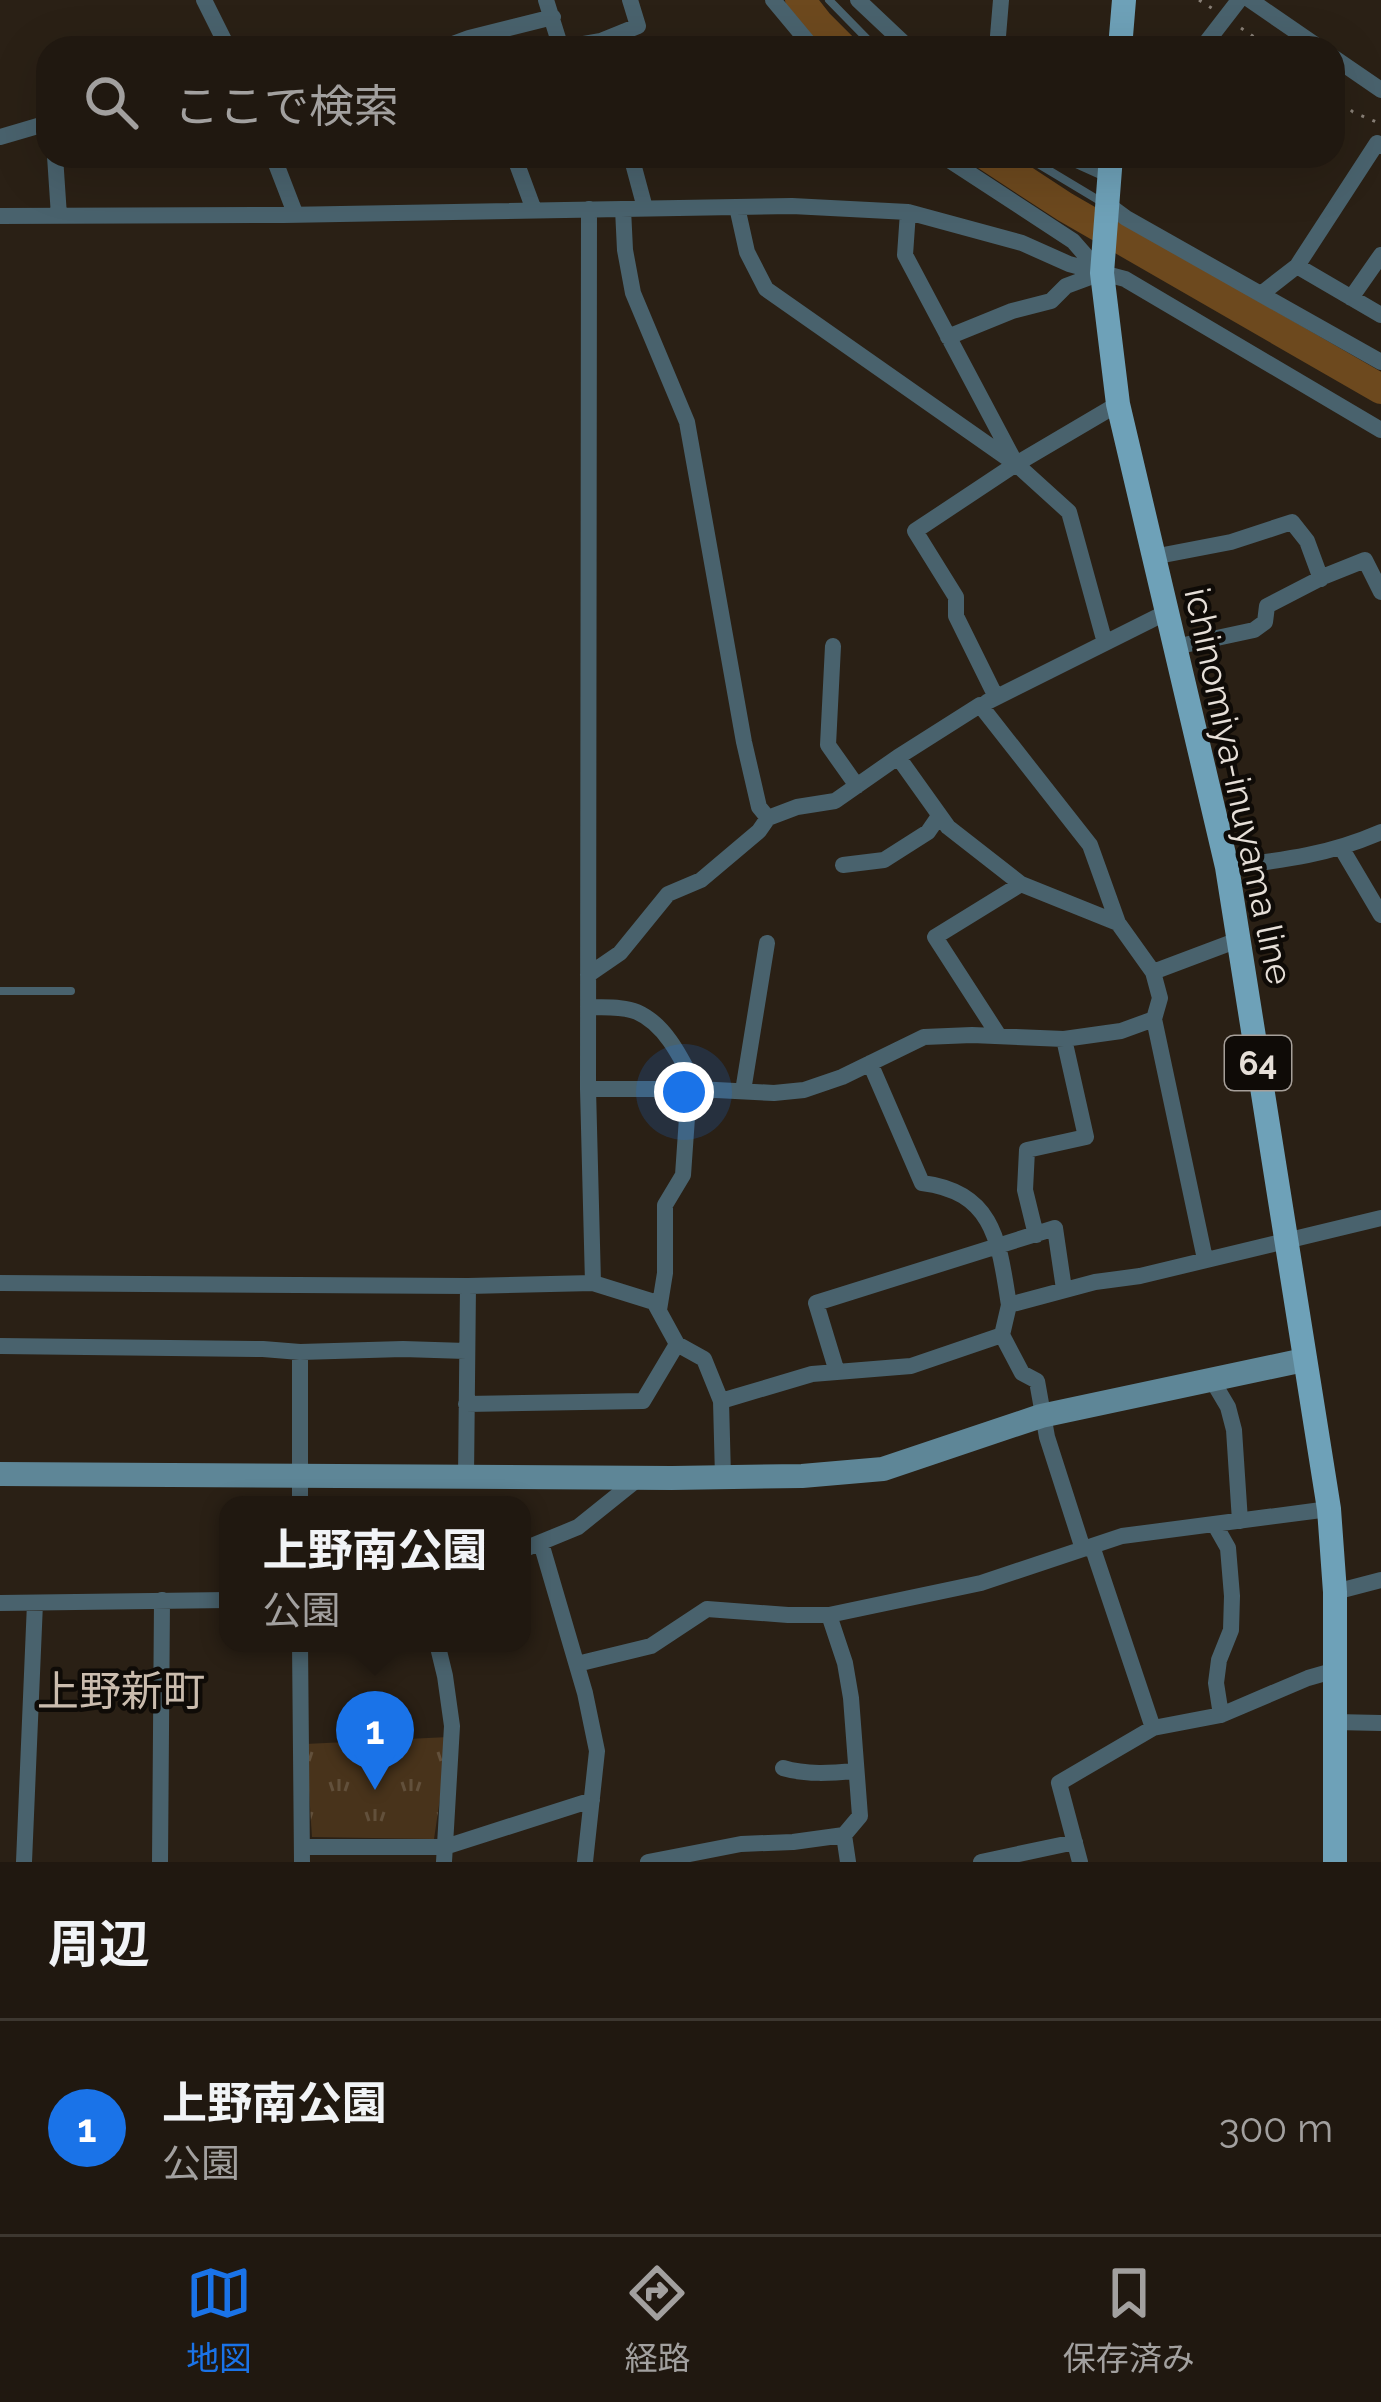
<!DOCTYPE html>
<html lang="ja">
<meta charset="utf-8">
<style>
body{margin:0;font-family:Raleway,"Noto Sans JP",sans-serif;background:#282119;color:#f1f3f6}
.you{position:absolute;left:684px;top:1092px;width:42px;height:42px;margin:-30px;border:9px solid #fff;border-radius:50%;background:#1a73e8;box-shadow:0 0 0 18px #1a73e833}
.badge{display:grid;place-items:center;width:78px;height:78px;border-radius:50%;background:#1a73e8;color:#fff;font-size:39px;font-weight:700}
.pin{position:absolute;translate:-50% -99px;filter:drop-shadow(0 3px 6px #0008)}
.pin::after{content:'';position:absolute;top:63px;width:42px;height:36px;background:inherit;clip-path:polygon(0 0,100% 0,50% 100%)}
.popup{position:absolute;left:219px;top:1496px;width:312px;height:156px;box-sizing:border-box;display:grid;place-content:center;border-radius:24px;background:#201810;filter:drop-shadow(0 3px 9px #0005);font-size:39px;white-space:nowrap;color:#a2a09f}
.popup b{font-size:45px;color:#f1f3f6}
.popup::after{content:'';position:absolute;left:50%;top:100%;margin-left:-24px;border:24px solid transparent;border-top-color:#201810}
.list{margin:0;padding:0;list-style:none}
h2{display:flex;justify-content:space-between;align-items:center;height:156px;margin:0;padding:0 48px;font-size:51px}
h2 small{font-size:39px;font-weight:400;color:#a2a09f}
.list li{display:grid;grid-template-columns:78px 1fr auto;gap:36px;align-items:center;box-sizing:border-box;height:216px;padding:0 48px;border-top:3px solid #3d3730}
.list b{display:block;font-size:45px;white-space:nowrap}
.list p{margin:0;font-size:39px;white-space:nowrap;color:#a2a09f}
.list em{font-size:39px;font-style:normal;color:#a2a09f}
.icon{flex:none;width:66px;height:66px;fill:none;stroke:currentColor;stroke-width:2;stroke-linecap:round;stroke-linejoin:round}
.map{position:relative;flex:none;width:1381px;height:1862px;overflow:hidden}
.search{position:absolute;background:#201810;box-shadow:0 12px 48px #0002;left:36px;right:36px;top:36px;height:132px;display:flex;align-items:center;gap:30px;box-sizing:border-box;padding:0 42px;border-radius:36px;color:#a2a09f;font-size:45px}
.sheet{height:372px;background:#201810}
nav{display:flex;justify-content:space-around;align-items:center;box-sizing:border-box;height:168px;border-top:3px solid #3d3730;background:#201810;font-size:33px;color:#a2a09f}
nav a{display:grid;justify-items:center;gap:6px}
nav .on{color:#1a73e8}
.map>svg:first-child{display:block}
.park{fill:url(#park-tufts)}
.lines{fill:none;stroke-linecap:round;stroke-linejoin:round}
.river{stroke:#6d491e;stroke-width:30}
.path{stroke:#887f76;stroke-width:3;stroke-dasharray:3 9;stroke-linecap:butt}
.lane{stroke:#49626d;stroke-width:8}
.street{stroke:#49626d;stroke-width:16}
.secondary{stroke:#5e8697;stroke-width:24}
.primary{stroke:#6ea1b8;stroke-width:24}
.labels{text-anchor:middle;dominant-baseline:central;stroke-width:9;stroke-linejoin:round;paint-order:stroke}
.shield{fill:#0f0b07;stroke:#a69f99;stroke-width:3}
.shield-label{font-size:33px;font-weight:bold;fill:#e6dfd8}
.street-label{font-size:36px;fill:#e6dfd8;stroke:#0f0b07}
.quarter-label{font-size:42px;fill:#cabcae;stroke:#0f0b07}
</style>
<div class="map">
<svg width="1381" height="1862" viewBox="0 0 1381 1862">
<defs>
<pattern id="park-tufts" width="24" height="20" patternUnits="userSpaceOnUse" patternTransform="scale(3)"><rect width="24" height="20" fill="#48331b"/><path d="M3 7l-1-3M5 7V3M7 7l1-3M15 17l-1-3M17 17v-4M19 17l1-3" fill="none" stroke="#62503b"/></pattern>
</defs>
<rect width="100%" height="100%" fill="#2a2015"/>
<!-- park -->
<path class="park" d="M449,1737L434,1839L312,1837L306,1744Z"/>
<g class="lines">
<!-- river -->
<path class="river" d="M800,0L818,23L843,48
M987,156L1065,207L1381,389"/>
<!-- path -->
<path class="path" d="M1199,0L1213,9
M1241,28L1270,48
M1333,94L1353,112L1381,124"/>
<!-- lane -->
<path class="lane" d="M829,0L876,48
M1025,156L1100,201
M0,991H71"/>
<!-- street -->
<path class="street" d="M204,0L228,48
M546,0L561,48L601,41L638,26L630,0
M773,0L813,48
M858,0L909,48
M1250,0L1320,48
M442,48L469,38L553,17
M997,48L1001,0
M1202,48L1239,0
M1333,57L1381,90
M0,137L48,123
M55,156L59,216
M273,156L295,213
M514,156L534,210
M631,156L645,208
M943,156L1073,241L1101,273
M1068,156L1110,175
M1107,204L1126,218L1381,362
M737,207L747,252L766,289L1010,460
M589,209L588,1089L593,1283
M623,209L625,250L633,293L687,422L744,742L759,807L768,818
M908,212L905,255L1016,464L1069,512L1105,643
M0,216L284,215L792,206L908,212L1022,243L1069,264L1125,279L1381,430
M1297,266L1377,143L1381,146
M1261,294L1297,266L1381,315
M1351,298L1381,255
M948,337L1012,311L1051,301L1066,286L1101,273
M1153,557L1231,542L1292,522L1307,541L1321,579
M833,646L828,745L857,786
M1175,647L1254,630L1265,622L1267,606L1325,576L1365,560L1381,592
M996,697L956,616V597L915,531L1016,464L1118,404
M987,702L1167,612
M1342,849L1381,915
M843,865L884,860L928,832L939,816
M1227,867C1284,860 1328,855 1381,832
M1118,923L1090,845L980,705L898,757L948,827L1021,884L1118,923L1153,972
M588,975L620,953L668,894L701,880L759,831L768,818L797,807L835,801L898,757
M588,1007C604,1008 623,1006 637,1012C667,1025 683,1062 697,1089
M1154,1019L1205,1259
M999,1036L935,937L1021,884
M870,1063L922,1183C995,1192 999,1243 1009,1305
M588,1089H697L774,1093L804,1090L842,1077L924,1037L972,1035L1064,1039L1121,1031L1154,1019L1160,998L1153,972L1238,940
M743,1091L767,943
M1036,1235L1025,1190L1027,1150L1086,1137L1064,1039
M0,1283L468,1286L593,1283L654,1302L677,1344L704,1359L721,1401L723,1477
M659,1310L665,1273V1205L683,1175L689,1089
M1002,1335L1022,1373L1037,1381L1047,1437L1083,1549
M0,1346L263,1349L300,1352L403,1349L466,1351
M300,1352V1505
M837,1372L816,1303L1055,1228L1064,1289
M1212,1380L1228,1407L1234,1430L1240,1521
M721,1401L812,1374L911,1366L1002,1335L1009,1305L1095,1282L1140,1276L1381,1218
M466,1404L643,1401L677,1344
M466,1477L468,1286
M1215,1525L1228,1548L1232,1596L1231,1630L1219,1660L1216,1683L1221,1715
M541,1543L585,1693L597,1751L585,1862
M1092,1546L1153,1728
M522,1550L578,1527L639,1478
M1335,1592L1381,1580
M0,1603L228,1600
M829,1615L845,1663L851,1698L860,1816L844,1835L848,1862
M300,1643L302,1862
M437,1643L445,1676L452,1726L444,1862
M577,1664L651,1646L707,1609L788,1615H829L981,1583L1122,1536L1329,1509
M1335,1722L1381,1723
M783,1768C806,1775 832,1773 856,1771
M302,1847H445L592,1800
M24,1862L35,1603
M160,1862L162,1600
M648,1862L741,1844L793,1842L844,1835
M981,1862L1075,1842
M1080,1862L1059,1783L1153,1728L1221,1715L1308,1678L1336,1670"/>
<!-- secondary -->
<path class="secondary" d="M0,1474L672,1478L802,1476L883,1469L1041,1416L1304,1360"/>
<!-- primary -->
<path class="primary" d="M1120,48L1124,0
M1111,156L1102,273L1118,404L1227,867L1329,1509L1335,1592V1862"/>
</g>
<g class="labels">
<!-- shield labels -->
<rect class="shield" x="1225" y="1036" width="66" height="54" rx="9"/>
<g class="shield-label">
<text x="1258" y="1063">64</text>
</g>
<!-- street labels -->
<g class="street-label">
<text transform="translate(1239 786) rotate(78)">ichinomiya-inuyama line</text>
</g>
<!-- quarter labels -->
<g class="quarter-label">
<text x="121" y="1691">上野新町</text>
</g>
</g>
</svg>
<div class="you"></div>
<div class="pin badge" style="left:375px;top:1790px">1</div>
<div class="popup"><b>上野南公園</b>公園</div>
<div class="search"><svg class="icon" aria-label="search" viewBox="0 0 24 24"><circle cx="10" cy="10" r="6"/><path d="M15 15l6 6"/></svg>ここで検索</div>
</div>
<section class="sheet">
<h2>周辺<small></small></h2>
<ul class="list">
<li><span class="badge">1</span><div><b>上野南公園</b><p>公園</p></div><em>300 m</em></li>
</ul>
</section>
<nav>
<a class="on"><svg class="icon" aria-label="map" viewBox="0 0 24 24"><path d="M3 6l6-2 6 2 6-2v14l-6 2-6-2-6 2zM9 4v14M15 6v14"/></svg>地図</a>
<a><svg class="icon" aria-label="directions" viewBox="0 0 24 24"><path d="M12 3l9 9-9 9-9-9zM9 14v-3h6M13 9l2 2-2 2"/></svg>経路</a>
<a><svg class="icon" aria-label="saved" viewBox="0 0 24 24"><path d="M7 4h10v16l-5-4-5 4z"/></svg>保存済み</a>
</nav>
